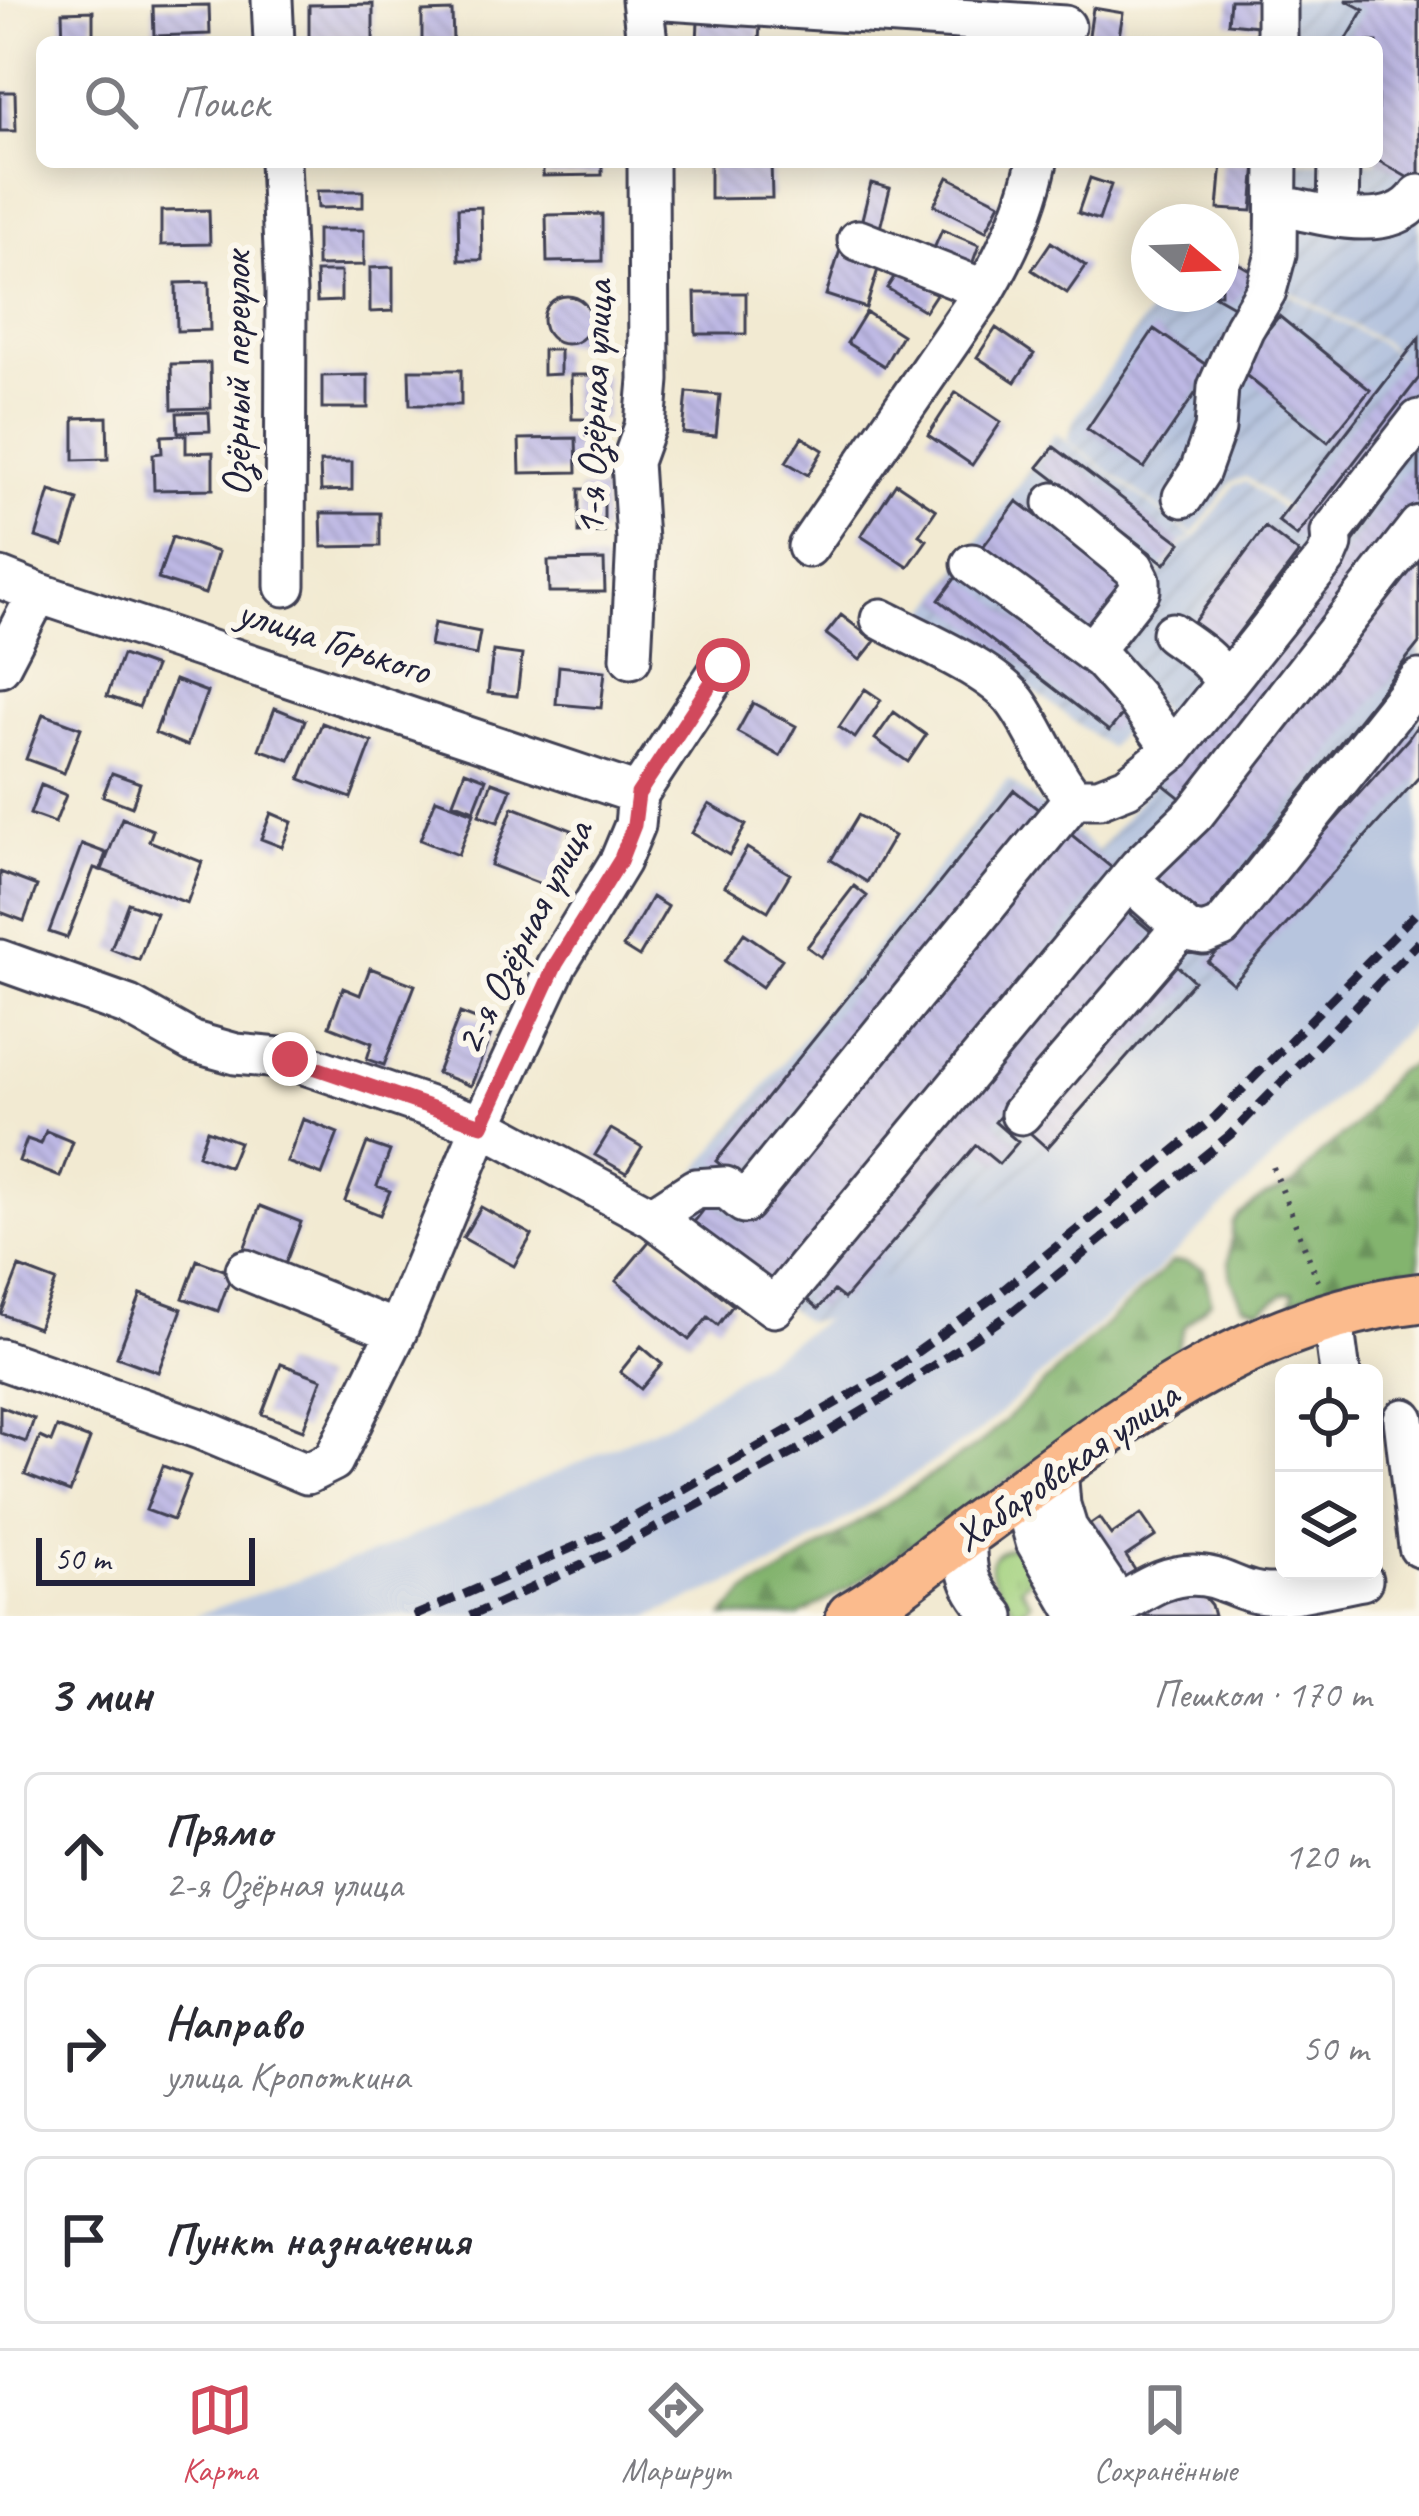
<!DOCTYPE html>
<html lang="ru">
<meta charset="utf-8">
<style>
body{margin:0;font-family:Caveat,sans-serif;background:#f2f2f3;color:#2b2b33}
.controls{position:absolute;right:36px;bottom:36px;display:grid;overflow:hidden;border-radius:18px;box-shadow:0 6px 30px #0003}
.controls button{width:108px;height:108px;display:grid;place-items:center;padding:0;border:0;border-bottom:3px solid #e1e1e2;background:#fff;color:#2b2b33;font:60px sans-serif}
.compass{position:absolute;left:1131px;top:204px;width:108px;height:108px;border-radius:50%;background:#fff;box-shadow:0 6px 30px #0003;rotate:109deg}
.scale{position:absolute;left:36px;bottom:30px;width:219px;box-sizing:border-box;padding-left:12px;border:6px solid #22223b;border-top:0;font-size:33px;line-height:42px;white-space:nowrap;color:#22223b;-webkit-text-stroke:9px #fbf7ec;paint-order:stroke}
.stop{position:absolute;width:36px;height:36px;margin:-27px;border:9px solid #d1495b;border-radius:50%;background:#fff}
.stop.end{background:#d1495b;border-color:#fff;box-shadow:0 3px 12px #0008}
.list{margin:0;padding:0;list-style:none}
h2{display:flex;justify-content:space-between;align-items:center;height:156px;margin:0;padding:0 48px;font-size:51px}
h2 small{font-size:39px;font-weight:400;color:#7c7c81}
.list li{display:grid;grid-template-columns:78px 1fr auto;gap:36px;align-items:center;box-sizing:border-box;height:168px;margin:0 24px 24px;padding:0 24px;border:3px solid #e1e1e2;border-radius:18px}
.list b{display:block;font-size:45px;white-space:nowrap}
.list p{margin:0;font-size:39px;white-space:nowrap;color:#7c7c81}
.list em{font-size:39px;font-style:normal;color:#7c7c81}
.icon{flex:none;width:66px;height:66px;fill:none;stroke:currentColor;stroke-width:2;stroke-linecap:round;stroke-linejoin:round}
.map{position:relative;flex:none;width:1419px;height:1616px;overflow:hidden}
.search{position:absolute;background:#fff;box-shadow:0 6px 30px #0003;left:36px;right:36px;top:36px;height:132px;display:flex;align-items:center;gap:30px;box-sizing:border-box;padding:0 42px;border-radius:18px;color:#7c7c81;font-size:45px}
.sheet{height:732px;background:#fff}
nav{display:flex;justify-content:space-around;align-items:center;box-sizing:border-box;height:168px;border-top:3px solid #e1e1e2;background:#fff;font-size:33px;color:#7c7c81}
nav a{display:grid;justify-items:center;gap:6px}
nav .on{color:#d1495b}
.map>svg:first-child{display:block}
.industrial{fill:url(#industrial-furrows)}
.railway{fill:#b7c5de}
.grass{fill:url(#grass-tufts);stroke:#637a5e;stroke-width:3}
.forest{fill:url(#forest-firs);stroke:#526b54;stroke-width:3}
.building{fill:url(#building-back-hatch)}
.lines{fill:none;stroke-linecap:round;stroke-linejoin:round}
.minor-casing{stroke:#414052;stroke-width:45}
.major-casing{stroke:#414052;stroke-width:54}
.path{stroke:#414052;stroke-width:6;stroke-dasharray:3 9;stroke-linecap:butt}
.minor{stroke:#fff;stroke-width:39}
.major{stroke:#fbbb8d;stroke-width:48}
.rail{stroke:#22223b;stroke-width:9;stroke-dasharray:18 9;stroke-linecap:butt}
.route{stroke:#d1495b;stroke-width:15}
.labels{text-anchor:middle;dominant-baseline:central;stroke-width:12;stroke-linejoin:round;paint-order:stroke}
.street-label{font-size:42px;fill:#22223b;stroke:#fbf7ec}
</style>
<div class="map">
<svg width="1419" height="1616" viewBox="0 0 1419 1616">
<defs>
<pattern id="industrial-furrows" width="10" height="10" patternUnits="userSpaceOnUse" patternTransform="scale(3)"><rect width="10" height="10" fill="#b7c5de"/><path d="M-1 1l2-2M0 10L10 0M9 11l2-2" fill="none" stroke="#9da9bf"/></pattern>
<pattern id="grass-tufts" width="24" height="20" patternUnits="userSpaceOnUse" patternTransform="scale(3)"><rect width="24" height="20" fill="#a4d280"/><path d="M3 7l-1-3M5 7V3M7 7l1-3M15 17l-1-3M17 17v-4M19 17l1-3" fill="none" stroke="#8db470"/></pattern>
<pattern id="forest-firs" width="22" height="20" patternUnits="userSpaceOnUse" patternTransform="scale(3)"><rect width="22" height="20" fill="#83b46e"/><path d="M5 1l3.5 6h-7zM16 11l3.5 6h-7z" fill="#6b925c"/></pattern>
<pattern id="building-back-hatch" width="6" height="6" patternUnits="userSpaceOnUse" patternTransform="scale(3)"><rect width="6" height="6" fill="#bdb8e4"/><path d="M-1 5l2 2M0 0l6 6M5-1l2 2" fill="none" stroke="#a29ec4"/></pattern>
</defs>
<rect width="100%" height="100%" fill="#fbf7ec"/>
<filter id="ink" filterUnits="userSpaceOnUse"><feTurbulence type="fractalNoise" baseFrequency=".00833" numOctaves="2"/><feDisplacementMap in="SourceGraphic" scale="24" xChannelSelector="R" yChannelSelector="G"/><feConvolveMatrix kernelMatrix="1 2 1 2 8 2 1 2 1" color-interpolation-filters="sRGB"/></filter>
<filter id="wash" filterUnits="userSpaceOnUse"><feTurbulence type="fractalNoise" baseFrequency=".004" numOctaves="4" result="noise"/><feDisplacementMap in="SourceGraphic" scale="48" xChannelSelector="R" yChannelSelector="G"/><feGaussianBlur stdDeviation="2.7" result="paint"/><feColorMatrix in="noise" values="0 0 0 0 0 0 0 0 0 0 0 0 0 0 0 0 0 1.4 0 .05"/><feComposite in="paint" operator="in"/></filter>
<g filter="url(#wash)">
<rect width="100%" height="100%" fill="#f2ead2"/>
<!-- industrial -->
<path class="industrial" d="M1285,0H1419V777L1217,1003L1043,1162L824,1320L805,1322L686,1226L689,1181L1008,779L1098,851L1183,746L1324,545L1302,529L1322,546L1179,735L1107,644L1182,545L1195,538L1235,485L1246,482L1284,511L1287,508L1246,477L1232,482L1193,534L1067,440L1076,416L1162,294H1221L1252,274L1381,344L1402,360L1383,342L1289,291L1287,288L1299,165L1295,162H1377V42H1285Z
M1055,433L1193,537L1181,543L1105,644L1148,699L1109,748L928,611Z"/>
<!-- railway -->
<path class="railway" d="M1419,777V1017L1162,1266L979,1432L782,1561L650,1616H193L377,1552L672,1421L824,1320L1043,1162L1233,984Z"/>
<!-- grass -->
<path class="grass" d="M1013,1547L1022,1549L1042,1571L1020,1587L1031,1603L1022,1610L1026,1616H1020C1005,1596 966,1558 1013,1547Z"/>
<!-- forest -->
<path class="forest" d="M1419,1061V1270C1368,1271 1337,1279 1291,1302L1294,1292L1284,1293L1260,1310L1243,1305L1231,1279L1229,1261L1233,1223L1239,1215L1265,1196L1293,1185L1320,1154L1353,1127L1395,1072Z
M1172,1262H1186L1204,1269L1211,1301L1184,1327L1175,1354L1150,1384L848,1588L798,1616H724L745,1593L784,1571L982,1442Z"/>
<g id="blocks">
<!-- building -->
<path class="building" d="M1230,0H1261L1258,26L1228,23Z
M1345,0H1419V184L1377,160V42H1345L1364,10Z
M373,4V42H309V5Z
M209,5L210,34L154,36L153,6Z
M1093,8L1123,13L1118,42H1088Z
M93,11V42H63L62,12Z
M452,11L453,42H422V12Z
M698,22L760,24L759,42H697Z
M0,92H15L16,131H0Z
M543,162H602V175L543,176Z
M710,162H771L772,198L710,199Z
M1222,162H1256L1252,211L1218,209Z
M948,177L1000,203L986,231L934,205Z
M1090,178L1111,185L1099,220L1078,213Z
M871,183L890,188L879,232L860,227Z
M317,191H363V207L318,208Z
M481,207L482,260H459L458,208Z
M209,210L210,244L161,245V211Z
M602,214V261L547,262L546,215Z
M317,230H364V265L317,266Z
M942,230L979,245L971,267L933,251Z
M1051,242L1086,266L1067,293L1032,270Z
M840,250L880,263L866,308L826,295Z
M1221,253L1253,272L1233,306L1212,294H1221Z
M393,267V311L370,312V268Z
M900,268L938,291L925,311L887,288Z
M316,272H341V301L317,302Z
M209,282L210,330L177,331L176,283Z
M695,293H746V334H696Z
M543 320a24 24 0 1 1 48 0a24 24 0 1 1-48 0Z
M866,312L902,335L884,366L847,343Z
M1279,316L1370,390L1328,442L1237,368Z
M996,328L1034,354L1015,382L977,357Z
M1154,329L1212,369L1144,468L1087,429Z
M1419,338V378L1297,536L1278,521Z
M543,350H560V374L543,375Z
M210,363L211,408L172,409L171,364Z
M409,370H461V405H410Z
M368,375V408H322V376Z
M571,375H605V419H572Z
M687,392L720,395L716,436L683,433Z
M956,392L1001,422L972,465L928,435Z
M209,412L210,431L178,432L177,413Z
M107,417L108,459L74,460V418Z
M186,435V453L213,452V489L154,490L153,454L162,453L161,436Z
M802,437L823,450L808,475L786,462Z
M576,438L577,472L520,473L519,439Z
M1054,447L1181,543L1165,564L1038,467Z
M1419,451V504L1360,584L1184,801L1159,781L1336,565Z
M320,462H352V490L321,491Z
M896,483L936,510L919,535L927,540L908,567L861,536Z
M579,489H604V532L579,533Z
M50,491L78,500L64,546L36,537Z
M1017,501L1134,589L1099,636L982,548Z
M321,513H380V546L322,547Z
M1265,527L1299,553L1224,652L1190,627Z
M172,537L218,552L205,594L158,579Z
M1419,549V643L1203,916L1157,880Z
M604,560L605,592H549L548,561Z
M959,573L1130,705L1109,731L939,600Z
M841,615L875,641L860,660L826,634Z
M434,623L480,632L476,655L430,646Z
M493,651L522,655L517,696L488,693Z
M122,655L155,667L139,707L107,696Z
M559,666L605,671L601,708L556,704Z
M175,680L207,692L187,746L155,733Z
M865,689L881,700L855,738L839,727Z
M753,703L796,726L780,756L737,732Z
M275,708L305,720L290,760L259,749Z
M894,712L926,735L908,762L875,739Z
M43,714L81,728L64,773L26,759Z
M322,723L372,742L351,798L300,779Z
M1419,723V777L1233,984L1208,962L1408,739Z
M465,771L486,779L474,810L453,802Z
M112,773L140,783L132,807L103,796Z
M492,782L511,789L498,822L479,815Z
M41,785L66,795L55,823L30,814Z
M1014,790L1039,810L741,1182L716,1161Z
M436,799L474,813L458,855L420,840Z
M709,804L746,825L729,855L692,833Z
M513,807L572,830L551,888L491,865Z
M271,813L292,822L282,847L261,839Z
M858,815L894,836L867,882L831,860Z
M122,818L153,830L149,841L202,862L187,903L102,870Z
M1062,827L1112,868L775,1287L694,1222L712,1199L742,1224Z
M82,844L106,853L100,870L94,868L67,938L49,932Z
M747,848L790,874L768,911L725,886Z
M0,872L37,886L24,921L0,912Z
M854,886L867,896L821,957L807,947Z
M652,897L668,907L639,957L623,947Z
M128,903L156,913L139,960L111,949Z
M1128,912L1154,934L995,1122L1018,1142L999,1164L976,1145L844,1299L834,1291L818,1309L803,1296Z
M744,933L782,959L762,987L725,961Z
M1173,962L1194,981L1047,1148L1027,1130Z
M370,968L415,985L384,1065L367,1059L372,1043L329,1026L343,988L360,995Z
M460,1013L494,1026L471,1086L437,1073Z
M303,1119L338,1133L322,1175L287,1162Z
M611,1129L642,1147L626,1173L595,1155Z
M207,1130L239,1142L229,1167L198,1155Z
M46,1131L73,1142L60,1177L19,1161L27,1139L41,1144Z
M367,1143L390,1151L377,1186L390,1191L380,1215L345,1201Z
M260,1206L301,1222L284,1267L243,1252Z
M481,1207L532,1235L514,1266L463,1238Z
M651,1239L733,1305L718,1325L708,1317L689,1340L616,1281Z
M197,1260L232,1273L218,1311L183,1298Z
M19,1267L56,1281L38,1328L1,1314Z
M141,1294L182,1309L158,1372L117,1357Z
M641,1346L662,1364L641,1389L620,1372Z
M281,1364L322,1379L303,1430L262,1414Z
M0,1406L34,1419L26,1442L0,1433Z
M57,1427L90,1439L70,1492L25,1475L40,1437L51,1442Z
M163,1466L190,1476L173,1520L146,1510Z
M1141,1514L1156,1536L1126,1556L1137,1573L1088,1607L1050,1552L1099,1518L1111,1535Z
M1154,1593H1201L1211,1605L1214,1616H1142L1143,1608Z"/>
</g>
</g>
<g filter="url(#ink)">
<use href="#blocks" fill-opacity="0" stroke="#414052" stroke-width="3"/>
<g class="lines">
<!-- minor casing -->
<g class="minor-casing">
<path id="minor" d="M272,0L274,42
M642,0L647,42
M666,0L1065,26
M1277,42V0
M280,162L286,292L285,586
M1278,205C1317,213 1393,237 1419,195
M1338,216L1339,162
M858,240L985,290
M1183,497L1200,471L1215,429L1218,387L1244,328L1266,291L1276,254L1277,162
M1054,503L1134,568L1140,580V590L1091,652
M808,547L985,290C1009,249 1027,209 1037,162
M972,564L1101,659L1135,697L1173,750
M0,578L38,593L638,794
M881,619C918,639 992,669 1016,702C1038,732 1051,772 1074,798H1099L1127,787L1173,750L1326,558L1332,544L1331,533L1419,420
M1172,633C1192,648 1217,661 1225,686
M631,658L637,540L632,462L645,426L649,380L648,162
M0,666L38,593
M1129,880L1187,931L1204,934L1222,927L1419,680
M0,960L129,1006L193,1042L236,1054L290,1059L482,1125L652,1217L774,1307L1139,867L1195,813L1419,526
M1021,1114L1182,927
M652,1217L695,1189L725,1187L744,1203L1074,798
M246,1270L397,1331
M1332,1314L1340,1373
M0,1359L200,1429L307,1474L333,1461L397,1331L482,1125L557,964L620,861L635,825L638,794L723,665
M1404,1419L1419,1547
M1057,1468L1060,1505L1067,1528L1119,1605
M1022,1493L1036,1542L1079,1616
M966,1533C965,1575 967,1584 995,1616
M1103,1616C1138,1593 1171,1566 1214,1578C1233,1584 1248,1594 1268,1594C1298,1595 1332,1585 1362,1580"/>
</g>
<!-- major casing -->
<g class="major-casing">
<path id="major" d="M851,1616C894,1591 930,1559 970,1530C1109,1429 1242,1319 1419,1298"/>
</g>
<!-- path -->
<path class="path" d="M1273,1167L1318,1281"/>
<!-- minor -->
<use href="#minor" class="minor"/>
<!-- major -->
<use href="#major" class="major"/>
<!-- rail -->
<path class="rail" d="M414,1616L604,1534L882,1377L997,1295L1215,1117L1419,910
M470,1616L615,1550L800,1449L894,1392L1008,1315L1230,1135L1419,942"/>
</g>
</g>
<g class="lines" filter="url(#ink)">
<!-- route -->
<path class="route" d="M290,1059L482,1125L556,964L620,861L634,825L638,794L723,665"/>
</g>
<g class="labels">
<!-- street labels -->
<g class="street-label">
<text transform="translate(236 374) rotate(-90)">Озёрный переулок</text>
<text transform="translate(594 408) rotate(-88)">1-я Озёрная улица</text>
<text transform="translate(334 641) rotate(18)">улица Горького</text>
<text transform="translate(523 937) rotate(-63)">2-я Озёрная улица</text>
<text transform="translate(1066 1466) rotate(-35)">Хабаровская улица</text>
</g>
</g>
</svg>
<div class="controls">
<button><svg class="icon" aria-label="locate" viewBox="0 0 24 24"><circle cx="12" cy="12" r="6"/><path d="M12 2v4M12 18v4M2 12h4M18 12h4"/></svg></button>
<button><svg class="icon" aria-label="layers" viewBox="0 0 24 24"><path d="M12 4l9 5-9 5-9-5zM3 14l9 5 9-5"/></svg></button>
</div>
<svg class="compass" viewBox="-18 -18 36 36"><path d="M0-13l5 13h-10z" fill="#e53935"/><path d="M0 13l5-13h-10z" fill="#7c7c81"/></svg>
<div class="scale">50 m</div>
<div class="stop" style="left:723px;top:665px"></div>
<div class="stop end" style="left:290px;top:1059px"></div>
<div class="search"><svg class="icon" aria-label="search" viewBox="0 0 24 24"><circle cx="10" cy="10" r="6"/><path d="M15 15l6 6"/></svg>Поиск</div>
</div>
<section class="sheet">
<h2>3 мин<small>Пешком · 170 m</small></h2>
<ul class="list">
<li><svg class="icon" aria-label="ahead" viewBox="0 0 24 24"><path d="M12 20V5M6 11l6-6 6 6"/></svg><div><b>Прямо</b><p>2-я Озёрная улица</p></div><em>120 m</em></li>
<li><svg class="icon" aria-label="right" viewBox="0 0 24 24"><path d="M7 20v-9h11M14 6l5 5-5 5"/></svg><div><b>Направо</b><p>улица Кропоткина</p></div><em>50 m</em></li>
<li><svg class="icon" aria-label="arrive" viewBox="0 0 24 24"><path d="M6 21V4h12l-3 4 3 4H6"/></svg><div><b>Пункт назначения</b></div></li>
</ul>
</section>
<nav>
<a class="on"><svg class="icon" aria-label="map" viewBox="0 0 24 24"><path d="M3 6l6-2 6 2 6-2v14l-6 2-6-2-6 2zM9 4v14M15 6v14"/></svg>Карта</a>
<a><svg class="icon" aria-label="directions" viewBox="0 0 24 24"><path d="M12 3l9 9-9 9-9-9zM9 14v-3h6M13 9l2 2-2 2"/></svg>Маршрут</a>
<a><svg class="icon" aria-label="saved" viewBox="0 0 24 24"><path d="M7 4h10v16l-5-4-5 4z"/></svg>Сохранённые</a>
</nav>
